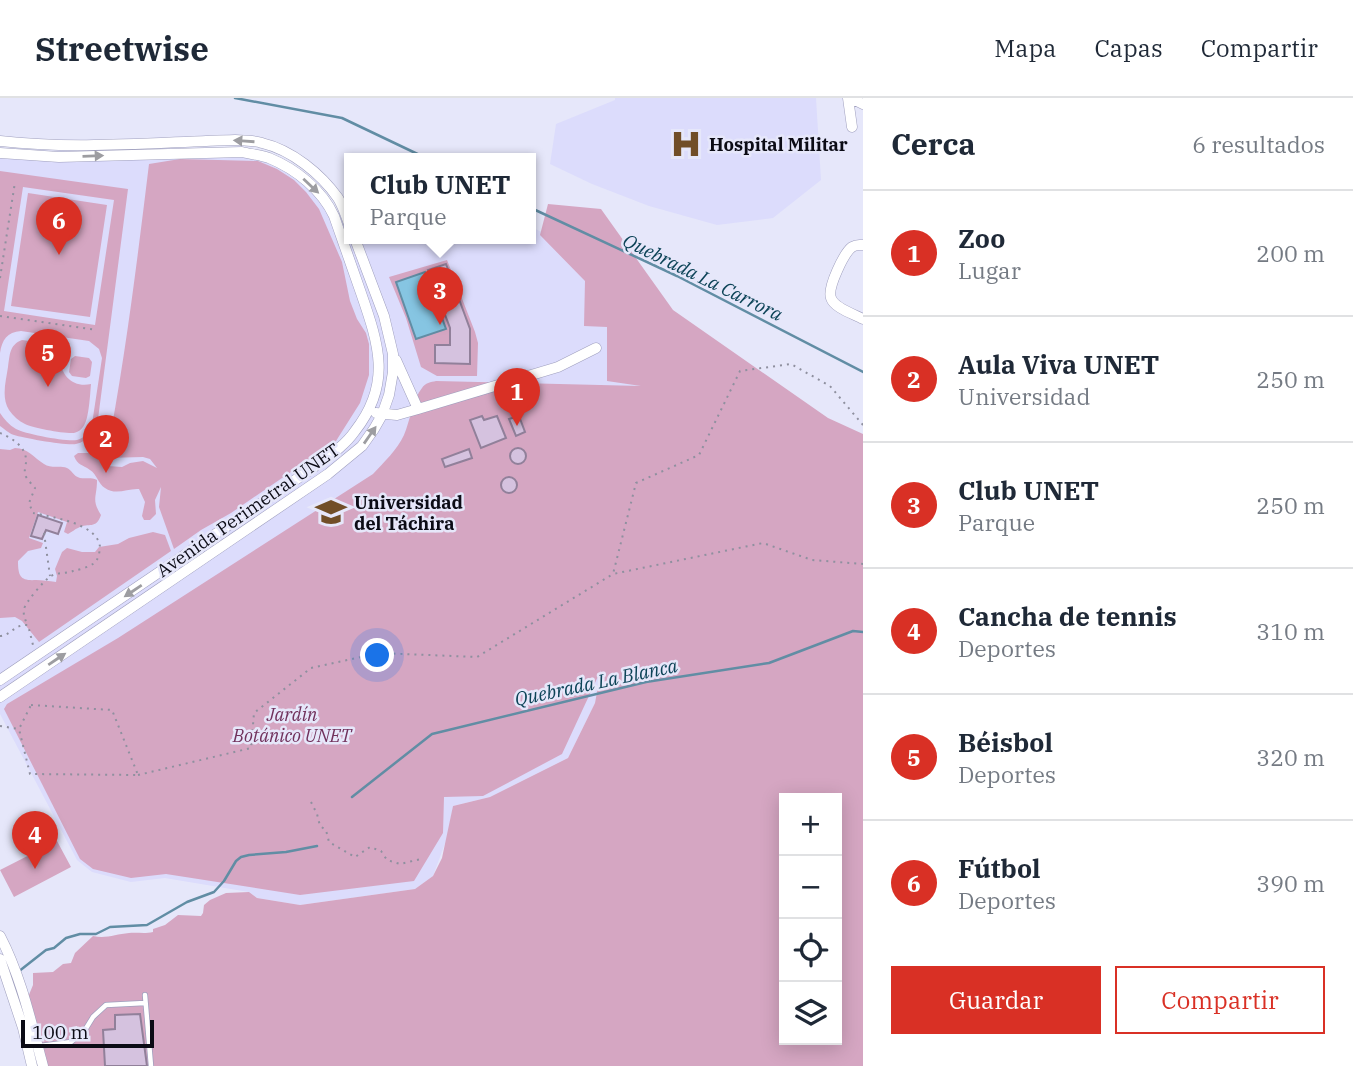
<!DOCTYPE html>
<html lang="es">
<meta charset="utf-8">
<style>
body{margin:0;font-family:"IBM Plex Serif",serif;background:#f6f6f7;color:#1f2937}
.controls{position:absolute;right:21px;bottom:21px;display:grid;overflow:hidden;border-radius:0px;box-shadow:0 4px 18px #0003}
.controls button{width:63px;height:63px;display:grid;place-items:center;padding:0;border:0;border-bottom:2px solid #e0e1e3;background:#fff;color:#1f2937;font:35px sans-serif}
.scale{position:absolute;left:21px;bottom:18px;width:133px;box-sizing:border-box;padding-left:7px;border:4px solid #0b0b15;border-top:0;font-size:19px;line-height:24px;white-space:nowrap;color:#0b0b15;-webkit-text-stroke:5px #e6e7fa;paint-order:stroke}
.you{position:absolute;left:378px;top:558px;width:24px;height:24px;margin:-18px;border:5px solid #fff;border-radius:50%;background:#1a73e8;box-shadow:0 0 0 10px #1a73e833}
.badge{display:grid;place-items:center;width:46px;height:46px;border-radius:50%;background:#d93025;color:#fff;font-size:23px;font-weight:700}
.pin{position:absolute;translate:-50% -58px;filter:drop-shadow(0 2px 4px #0008)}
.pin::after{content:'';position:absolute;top:37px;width:24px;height:21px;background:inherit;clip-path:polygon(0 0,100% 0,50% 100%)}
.popup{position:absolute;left:344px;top:55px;width:192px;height:91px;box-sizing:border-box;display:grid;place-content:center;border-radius:0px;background:#fff;filter:drop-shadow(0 2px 5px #0005);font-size:23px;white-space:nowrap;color:#747a83}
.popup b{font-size:26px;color:#1f2937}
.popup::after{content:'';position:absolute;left:50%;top:100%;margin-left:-14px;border:14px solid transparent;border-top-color:#fff}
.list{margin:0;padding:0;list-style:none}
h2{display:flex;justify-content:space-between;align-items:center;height:91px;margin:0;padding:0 28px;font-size:30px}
h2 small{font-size:23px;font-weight:400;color:#747a83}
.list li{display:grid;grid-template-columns:46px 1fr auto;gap:21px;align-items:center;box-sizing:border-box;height:126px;padding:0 28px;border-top:2px solid #e0e1e3}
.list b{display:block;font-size:26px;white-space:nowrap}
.list p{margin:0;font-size:23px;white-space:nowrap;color:#747a83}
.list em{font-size:23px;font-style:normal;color:#747a83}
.actions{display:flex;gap:14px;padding:21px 28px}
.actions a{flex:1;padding:16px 0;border:2px solid #d93025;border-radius:0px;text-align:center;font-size:24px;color:#d93025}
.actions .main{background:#d93025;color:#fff}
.icon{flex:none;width:38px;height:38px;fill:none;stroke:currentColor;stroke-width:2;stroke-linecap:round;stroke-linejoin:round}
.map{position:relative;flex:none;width:863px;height:968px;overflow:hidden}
header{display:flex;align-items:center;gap:42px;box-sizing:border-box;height:98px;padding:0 35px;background:#fff;border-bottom:2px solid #e0e1e3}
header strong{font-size:33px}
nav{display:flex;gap:38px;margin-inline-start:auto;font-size:24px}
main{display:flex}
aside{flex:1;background:#fff}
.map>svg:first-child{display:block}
.built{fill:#dcdcfc}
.green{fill:#d5a6c2;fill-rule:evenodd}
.water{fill:#86c5e2;stroke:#618da4;stroke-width:2}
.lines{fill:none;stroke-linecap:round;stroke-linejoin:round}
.stream{stroke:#618da4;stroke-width:2.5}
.building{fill:#d5c2df;stroke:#91809a;stroke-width:2}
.service-casing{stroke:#9f9fbe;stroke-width:6}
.minor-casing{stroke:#9f9fbe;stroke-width:11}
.path{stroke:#8f909f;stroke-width:2;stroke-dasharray:2 5;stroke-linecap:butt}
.service{stroke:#fff;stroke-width:4.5}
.minor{stroke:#fff;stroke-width:10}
.oneway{fill:#9d9da1}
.labels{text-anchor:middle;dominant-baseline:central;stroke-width:5;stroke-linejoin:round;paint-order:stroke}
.poi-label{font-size:18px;font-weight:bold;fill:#0b0b15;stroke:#e6e7fa;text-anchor:start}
.street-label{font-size:18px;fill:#0b0b15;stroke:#e6e7fa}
.park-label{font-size:18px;font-style:italic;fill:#71315c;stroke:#e6e7fa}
.water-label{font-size:19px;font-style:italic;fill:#0c4357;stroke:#e6e7fa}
</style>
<header>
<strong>Streetwise</strong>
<nav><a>Mapa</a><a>Capas</a><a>Compartir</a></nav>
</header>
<main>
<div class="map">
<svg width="863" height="968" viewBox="0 0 863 968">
<rect width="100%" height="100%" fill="#e6e7fa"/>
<!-- built -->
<path class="built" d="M615,0H816L821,82L773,120L717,127L649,108L592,86L550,66L556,26L615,2Z
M0,55H177L267,59L300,79L335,118L349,115V141H531V129L588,155L652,289L595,605L568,660L490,699L453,708L447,740L433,778L415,791L300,807L257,800L249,794L165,780L131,784L92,774L77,762L0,616Z"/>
<!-- green -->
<path class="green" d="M180,61L258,63L277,71L294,82L306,94L319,111L342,164L350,203L357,221L366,235L369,246V277L360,305L336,343L231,415L201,432L174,451L159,409L161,389L155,402L156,416L150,422H144L142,418L145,404L139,391C128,390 116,398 105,390C98,386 97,376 90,372C82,366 78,368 74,358L78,355H91L95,357L100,364L108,368L122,369L130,365L143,363L157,370L150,361L143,359L106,360C125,263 137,164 149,66Z
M0,73L128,91L98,321C95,332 88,344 76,346C68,348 23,340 14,337C8,335 5,331 0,328V315C4,321 9,327 16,331C25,336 67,344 77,342C85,340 89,334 92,326L102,260L99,251L89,243L21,233C7,234 2,242 0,255ZM23,89L114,102L95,227L4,213Z
M28,95L107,107L90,219L11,208Z
M548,106L601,111L673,212L828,320L863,336V968H43L26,904L33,887V875L53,874L63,866L71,865L75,855L93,838C106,841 116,836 129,835C137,834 144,836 153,834V831L165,827L178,817L201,818L203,815L204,807L210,802L226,795L249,794L257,800L300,807L415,791L433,778L442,760L453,708L490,699L568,660L595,605L601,572L562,656L483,698L444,699L443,735L414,783L300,797L166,776L131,780L93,771L80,761L4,611L7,606L118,540L373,376C384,364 397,352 404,337C410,323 413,301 422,290C425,285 431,284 436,283L641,288L607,283V229L584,228L585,183L540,137ZM784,700H837V942H784Z
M447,162L475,234L478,245L477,278H437L421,269L406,220L389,179Z
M22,242L64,248C54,269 68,291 91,286C90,297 89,322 83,329C81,332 78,334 74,335C65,336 33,330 25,326C19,323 13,318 9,312C1,299 6,283 8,269C10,257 9,247 22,242Z
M75,258L89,260L92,264L90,278L86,280L72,278L69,274L71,261Z
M15,350C28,350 34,360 44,366C51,371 60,367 67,370C72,372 73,378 80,380C86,381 91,379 97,382C97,400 91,401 101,417C96,432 89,424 78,430C75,431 72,434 68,436L64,434L67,424L38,414L29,440L43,445L41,450L28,453L18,463C18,479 21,483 36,482C42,482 49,483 56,484L57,478L55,471L62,454L67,450L82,454H95L99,449L118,446L129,440L153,434L165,437L171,453L39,544L22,523L15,519L0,520V351L10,352Z
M57,743L71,769L14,799L0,772Z"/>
<!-- water -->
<path class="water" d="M425,174L446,231L416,241L396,184Z"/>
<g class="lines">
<!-- stream -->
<path class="stream" d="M235,0L342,20L428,61
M531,110L677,178L863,274
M352,699L432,636L646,584L769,565L853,533L863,534
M18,874L46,852L54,850L66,840L80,836H96L110,829L147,827L187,804L214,794L224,783L236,763L241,759L249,757L286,754L317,748"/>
</g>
<!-- building -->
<path class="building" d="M446,166L470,231V266L435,265V247H450V230L428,172Z
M482,318L484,322L497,318L506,340L481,350L470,322Z
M519,318L525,334L516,338L509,321Z
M510 358a8 8 0 1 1 16 0a8 8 0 1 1-16 0Z
M469,351L472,360L445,369L442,361Z
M501 387a8 8 0 1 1 16 0a8 8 0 1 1-16 0Z
M38,417L62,425L58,436L46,432L42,441L31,438Z
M140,916L147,968H105L103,932L115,931V917Z"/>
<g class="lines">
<!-- service casing -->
<g class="service-casing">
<path id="service" d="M145,897L151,968
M40,948L71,944L85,932L93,919L106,907L145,905"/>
</g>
<!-- minor casing -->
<g class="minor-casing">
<path id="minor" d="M848,0L852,29
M851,0L863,6
M0,43C76,52 158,44 235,42C244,43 254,42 262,45C292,52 321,76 338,100C343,108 346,118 349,126
M0,55L59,59L242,54C250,56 260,57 269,60C296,71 322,92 334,118C343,144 352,170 361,195C379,247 392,286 355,333C344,349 326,360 310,372L0,582
M863,147C858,147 857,146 852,149C844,155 827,190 831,200C834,210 854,216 863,221
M418,311L558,269L596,250
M376,315L397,317L418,311L396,262
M0,599L328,376L362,348L374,331L382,317L389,297L393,274V256L384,218L355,141
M0,838C21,878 31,924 43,968
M0,861L23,930L32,968"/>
</g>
<!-- path -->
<path class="path" d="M0,180L15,84
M0,218L97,232
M863,327L830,288L791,266L740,273L699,357L636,385L613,476L763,445L812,462L863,466
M0,335C12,340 27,349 26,364C26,367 24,373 25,376C26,381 32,386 35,390L29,405L33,415C52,419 101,426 100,451C99,456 98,463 93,466C88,469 79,472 73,473C66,476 58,474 51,478C45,481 25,505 24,511C23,517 25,522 28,527
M44,435L50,478
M0,538C12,537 14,526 28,527L33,547
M31,607L112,612L138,677L30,676L19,631Z
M0,628L19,631
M138,677L251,650L254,615L311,570L379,555L477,559L613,476
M311,704L317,716L320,728L326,732L329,744L355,759L370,749L381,753L387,762L400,766L421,761"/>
<!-- service -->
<use href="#service" class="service"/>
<!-- minor -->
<use href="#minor" class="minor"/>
</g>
<!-- one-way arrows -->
<defs><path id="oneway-solid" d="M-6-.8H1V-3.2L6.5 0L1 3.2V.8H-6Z" transform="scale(1.75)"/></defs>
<g class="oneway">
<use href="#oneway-solid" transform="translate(244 43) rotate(-176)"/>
<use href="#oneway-solid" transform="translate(93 58) rotate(-2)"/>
<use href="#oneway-solid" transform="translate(311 88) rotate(43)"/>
<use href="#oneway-solid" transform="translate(370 337) rotate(-55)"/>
<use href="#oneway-solid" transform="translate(133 493) rotate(146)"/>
<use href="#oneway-solid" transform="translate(57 561) rotate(-34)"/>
</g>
<!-- icons -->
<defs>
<g id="hospital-bare" transform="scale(2.415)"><path d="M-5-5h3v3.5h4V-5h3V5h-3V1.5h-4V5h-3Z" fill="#714e27" stroke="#e6e7fa" stroke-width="2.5" paint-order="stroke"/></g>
<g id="university-bare" transform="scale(2.415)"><path d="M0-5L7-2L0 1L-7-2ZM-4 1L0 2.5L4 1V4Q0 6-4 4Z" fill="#714e27" stroke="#e6e7fa" stroke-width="2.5" paint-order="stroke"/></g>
</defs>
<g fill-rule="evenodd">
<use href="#hospital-bare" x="686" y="46"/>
<use href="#university-bare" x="331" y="414"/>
</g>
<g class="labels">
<!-- poi labels -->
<g class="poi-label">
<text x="709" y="46">Hospital Militar</text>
<text x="354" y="404">Universidad<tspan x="354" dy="21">del Táchira</tspan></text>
</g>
<!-- street labels -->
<g class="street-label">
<text transform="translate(248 412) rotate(-35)">Avenida Perimetral UNET</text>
</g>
<!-- park labels -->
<g class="park-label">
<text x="292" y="616">Jardín<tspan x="292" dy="21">Botánico UNET</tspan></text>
</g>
<!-- water labels -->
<g class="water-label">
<text transform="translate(703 179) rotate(26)">Quebrada La Carrora</text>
<text transform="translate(596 584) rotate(-12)">Quebrada La Blanca</text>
</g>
</g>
</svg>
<div class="controls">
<button>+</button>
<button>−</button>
<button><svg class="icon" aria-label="locate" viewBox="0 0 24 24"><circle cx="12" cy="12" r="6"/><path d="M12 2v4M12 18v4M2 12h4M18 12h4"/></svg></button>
<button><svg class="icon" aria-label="layers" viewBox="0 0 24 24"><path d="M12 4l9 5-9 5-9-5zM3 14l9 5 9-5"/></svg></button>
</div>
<div class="scale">100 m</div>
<div class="you"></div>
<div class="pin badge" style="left:517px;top:328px">1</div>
<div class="pin badge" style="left:106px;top:375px">2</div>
<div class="pin badge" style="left:440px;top:227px">3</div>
<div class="popup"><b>Club UNET</b>Parque</div>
<div class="pin badge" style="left:35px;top:771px">4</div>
<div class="pin badge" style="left:48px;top:289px">5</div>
<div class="pin badge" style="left:59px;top:157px">6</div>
</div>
<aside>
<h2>Cerca<small>6 resultados</small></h2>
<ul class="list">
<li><span class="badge">1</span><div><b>Zoo</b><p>Lugar</p></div><em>200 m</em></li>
<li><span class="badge">2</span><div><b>Aula Viva UNET</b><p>Universidad</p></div><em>250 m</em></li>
<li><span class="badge">3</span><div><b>Club UNET</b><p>Parque</p></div><em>250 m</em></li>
<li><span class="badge">4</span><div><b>Cancha de tennis</b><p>Deportes</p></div><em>310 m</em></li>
<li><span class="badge">5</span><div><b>Béisbol</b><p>Deportes</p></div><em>320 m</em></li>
<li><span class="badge">6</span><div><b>Fútbol</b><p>Deportes</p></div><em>390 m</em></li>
</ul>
<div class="actions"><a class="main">Guardar</a><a>Compartir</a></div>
</aside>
</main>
